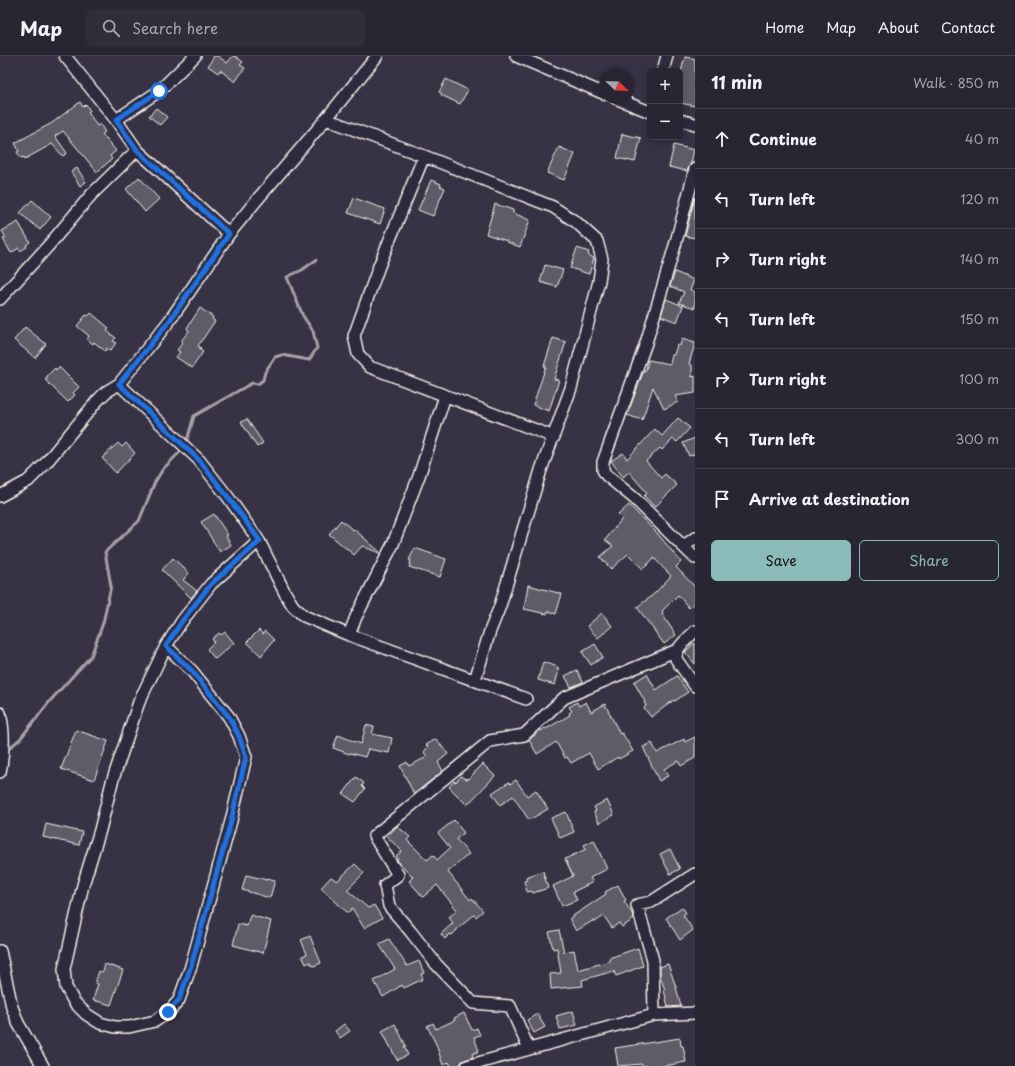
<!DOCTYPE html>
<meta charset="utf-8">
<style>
body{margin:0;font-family:"Playpen Sans",sans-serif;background:#312e3b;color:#f1f3f6}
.controls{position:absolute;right:12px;top:12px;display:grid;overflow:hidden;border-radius:6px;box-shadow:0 2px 6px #0003}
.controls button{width:36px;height:36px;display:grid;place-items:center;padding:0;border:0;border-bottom:1px solid #45434e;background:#292633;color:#f1f3f6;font:20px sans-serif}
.compass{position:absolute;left:599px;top:12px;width:36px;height:36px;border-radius:50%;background:#292633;box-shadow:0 2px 6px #0003;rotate:113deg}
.stop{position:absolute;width:12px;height:12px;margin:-9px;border:3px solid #1a73e8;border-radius:50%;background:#fff}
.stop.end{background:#1a73e8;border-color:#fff;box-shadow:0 1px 4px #0008}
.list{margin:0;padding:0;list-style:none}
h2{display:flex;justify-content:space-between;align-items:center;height:52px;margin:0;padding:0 16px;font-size:17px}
h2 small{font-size:13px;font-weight:400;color:#a5a5ac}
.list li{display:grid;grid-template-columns:26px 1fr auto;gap:12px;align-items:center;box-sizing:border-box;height:60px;padding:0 16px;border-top:1px solid #45434e}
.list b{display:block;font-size:15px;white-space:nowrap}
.list em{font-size:13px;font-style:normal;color:#a5a5ac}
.actions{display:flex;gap:8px;padding:12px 16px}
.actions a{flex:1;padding:9px 0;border:1px solid #8bbbb9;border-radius:6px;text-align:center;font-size:14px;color:#8bbbb9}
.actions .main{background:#8bbbb9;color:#111}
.icon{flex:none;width:22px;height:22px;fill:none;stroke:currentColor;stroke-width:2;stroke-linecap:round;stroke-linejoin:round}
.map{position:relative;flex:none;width:695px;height:1010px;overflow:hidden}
header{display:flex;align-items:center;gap:24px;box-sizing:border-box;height:56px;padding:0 20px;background:#292633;border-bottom:1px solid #45434e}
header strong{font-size:19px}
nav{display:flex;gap:22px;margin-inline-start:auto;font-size:14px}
.search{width:280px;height:36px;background:#312e3b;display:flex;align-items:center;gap:10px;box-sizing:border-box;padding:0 14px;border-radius:6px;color:#a5a5ac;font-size:15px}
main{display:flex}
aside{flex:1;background:#292633}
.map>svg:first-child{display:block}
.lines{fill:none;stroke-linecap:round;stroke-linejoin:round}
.stream{stroke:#a6a2a4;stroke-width:3}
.building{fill:#5f5c67;stroke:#f4f1e8}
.street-casing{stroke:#f4f1e8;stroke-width:14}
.street{stroke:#2f2a3d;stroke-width:11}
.route{stroke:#1a73e8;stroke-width:5}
</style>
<header>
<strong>Map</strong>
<div class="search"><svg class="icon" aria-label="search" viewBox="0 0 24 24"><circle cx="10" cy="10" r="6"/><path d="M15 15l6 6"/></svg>Search here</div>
<nav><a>Home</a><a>Map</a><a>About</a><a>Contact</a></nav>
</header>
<main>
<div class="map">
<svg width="695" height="1010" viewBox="0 0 695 1010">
<rect width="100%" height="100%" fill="#373244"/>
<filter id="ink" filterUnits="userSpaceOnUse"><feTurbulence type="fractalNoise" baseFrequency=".025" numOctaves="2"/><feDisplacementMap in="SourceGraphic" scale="8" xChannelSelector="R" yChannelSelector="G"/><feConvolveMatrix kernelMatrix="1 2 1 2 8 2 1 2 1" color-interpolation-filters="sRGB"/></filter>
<g filter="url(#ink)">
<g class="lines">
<!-- stream -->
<path class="stream" d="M186,388L194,360L252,327L258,328L263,324L265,316L275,301L282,299L309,304L317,292L313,275L303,260L287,221L302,214L316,204
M6,695L20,683L50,645L91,600L103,567L111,530L105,496L139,465L155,426L163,413L183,393"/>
</g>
<!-- building -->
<path class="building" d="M214,0H218L227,7L233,0H235L243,6L240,9L245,12L235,26L220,14L218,17L208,10Z
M685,1L695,3V50L680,47V19Z
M446,23L468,34L460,48L441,39L442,38L439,36Z
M80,46L83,51L86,48L90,55L88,56L97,70L100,68L105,76L102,78L116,95L110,100L112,103L97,116L63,75L55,80L67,97L63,100L52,88L25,103L24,101L21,102L17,96L19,95L15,87L52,67Z
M156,52L167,61L160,69L149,60Z
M622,78L641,82L635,106L617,102Z
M674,89L694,94L691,107L687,115L669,111Z
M559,91L575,98L564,124L547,117Z
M77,112L86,126L80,130L71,116Z
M139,121L159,143L145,156L126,133Z
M431,124L441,128L440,130L445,132L433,160L418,154Z
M695,141V182L685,180Z
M354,142L385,153L380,168L348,157Z
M32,144L51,161L40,174L20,157Z
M495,148L513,154V157L530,164L520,191L507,186V185L486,178Z
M18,166L30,186L26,189L27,191L20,195L19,192L11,197L3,183L6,182L2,175Z
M577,192L589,196L588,199L594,202L589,218L570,212Z
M545,209L563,214L557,231L540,226Z
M675,216L694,224L690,234L695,236V252L679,247L684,236L670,230Z
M666,243L683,250L677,266L661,260Z
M200,252L213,261L212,263L215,265L198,290L201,292L199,293L203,296L192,312L176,301L180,296L177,294L183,286L181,285L189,275L187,272Z
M91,257L109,272L107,275L116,282L113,285L116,287L110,295L107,292L105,295L94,286L93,288L87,283L89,280L77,270L86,259L88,260Z
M25,271L46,288L35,302L14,284Z
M553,282L566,286L554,323L559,324L549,355L533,349L546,310H544Z
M682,283L695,287L689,308L692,309V321L695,320V337L675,340L678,346L664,353L653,331L642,364L627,359L644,314H646L648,304L670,308L672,299H674L677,289L680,290Z
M59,311L79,331L73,337L75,339L68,346L45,324L48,322L46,321L55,312L56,314Z
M678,362L690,372L677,386L673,383L662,394L660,392L646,405L661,422L665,418L677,429L655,451L644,440L647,437L629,416L623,421L611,405L623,397L627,403L655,373L662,380Z
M247,363L263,387L257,391L241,366Z
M695,382V398L689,400L683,387Z
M118,387L122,391L126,387L135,397L116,417L102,402Z
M629,449L657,477L681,506L676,511L695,531V547L689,552L678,539L662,555L663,557L662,558L676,579L664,588L637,551L654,538L671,520L654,502L643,513L628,498L611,513L600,501L613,490L605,484L622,463L618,459Z
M214,458L228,479L226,480L231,489L220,496L201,466Z
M341,464L353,474L354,473L380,496L379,497L362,490L354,499L329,478Z
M415,492L446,503L440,521L409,511L411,504H409Z
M173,502L189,517L183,524L197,535L191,542L162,514Z
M528,529L562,538L556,558L548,555L547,558L524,553Z
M602,557L612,570L598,582L587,570Z
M259,574L263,578L265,575L274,584L261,600L247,586Z
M225,576L234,587L215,603L207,593L214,586L212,583L219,577L221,579Z
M695,587V608L685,596Z
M595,588L603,601L591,609L582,596Z
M543,606L558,611L557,614H559L555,629L538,624Z
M577,614L583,626L571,631L565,620Z
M647,618L656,634L677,620L688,636L675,645L674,644L651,661L644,652L646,650L644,646H645L634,626Z
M577,646L579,650L586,646L591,656L605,648L620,678L622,677L633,695L619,703L618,701L598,713L589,697L571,707L567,701L565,702L556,686L537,698L529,684L540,674L541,675L545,672L546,673L570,659L569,657L572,655L569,651Z
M366,669L374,671L372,678L392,682L389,697L368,693L365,701L350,697L349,698L333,692L338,679L361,688Z
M76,674L108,685L94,724L61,713Z
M695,681V702L681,710L678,705L664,713L668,720L659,725L643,691L652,687L657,697L684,683L685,686Z
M436,683L448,698L438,706L443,715L414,738L400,710L407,706L409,710L427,701L424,696L428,691L426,689Z
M483,708L495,720L467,749L449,731L454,725L456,726L461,720L465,723L466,722L467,724Z
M356,721L364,727L362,730L365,733L355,746L343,738Z
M516,724L527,740L536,734L548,753L529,764L513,740L500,749L492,737L509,726L510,728Z
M607,744L614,759L599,767L594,756L596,755L594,751Z
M566,756L574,776L560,782L551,762Z
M454,764L464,777L456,783L469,798L448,816L470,844L472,842L483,855L476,861L474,859L457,873V874L452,879L450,878L445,883L441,878L453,867L449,861L457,854L437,829L423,841L409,825L413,821L397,804L398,802L396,800L402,795L387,781L397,770L410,781L407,784L427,804L433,799L437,804L450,792L438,777Z
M46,768L82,776L79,789L43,781Z
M594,784L607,813L590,822L593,826L573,836L577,844L562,850L553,830L573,820L565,803L586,793L584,789Z
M670,793L680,813L670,818L660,798Z
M355,808L364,817L347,834L368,852L374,849L382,862L364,872L352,852L348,857L321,832L331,821L337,825Z
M543,815L548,832L533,837L532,835L527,836L524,825L527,824L526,821Z
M246,819L267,824V822L275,824L270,842L242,834Z
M618,829L626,844L624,845L633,859L634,863L622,871L619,867L612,872L604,860L595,866L594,864L576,875L570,864V862L606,838L605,836Z
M682,851L686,857L683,859L693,874L680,884L666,862Z
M250,859L271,865L263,897L233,889L238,868L247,870Z
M559,874L564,896L574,894L578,914L610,905L609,902L638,892L643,910L616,920L614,915L582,924L583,930L551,933L550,918L561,917L557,892L553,893L549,876Z
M310,880L321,907L314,910L312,909L310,906L306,908L302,900L307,898L301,884Z
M389,883L407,910L419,905L424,917L421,918L423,923L404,932L402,929L383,941L374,925L395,913L379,888Z
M105,908L123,914L111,949L93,944L98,928L95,927L99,915L103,916Z
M668,908L676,931L681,950L668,951L664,934H665L660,920V911Z
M573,955L577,969L560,973L556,960Z
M464,957L472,974L477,972L480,979L474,981L479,995L472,998L473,1001L462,1005L460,1009L451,1010L449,1006L443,1009L436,988L427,970L433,967L436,973L455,964L454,962Z
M537,958L545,971L534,977L527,964Z
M344,968L350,975L340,982L335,975Z
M395,968L406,990H404L408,999L397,1004L382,975Z
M680,982L681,990H683L686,1006L664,1010H642V1008L618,1010L615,992Z"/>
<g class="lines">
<!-- street casing -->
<g class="street-casing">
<path id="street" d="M65,0L116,64L137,94L229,178
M516,0L605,38
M663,15L667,0
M615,42L650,56
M326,63L424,100L553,151L576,166L597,185L602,203L599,225L571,332L541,414L500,550L490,575L475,624
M116,64L159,35L195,0
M680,64L695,68
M424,100L379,210L354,280L358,298L370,311L554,381
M695,113L676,186L646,287L603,406V414L606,419L635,443L695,502
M0,243L49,189L91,139L137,94
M119,328L199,404L228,441L259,485L285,537L293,550L304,560L349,579L526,643
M0,440L28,425L45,408L97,345L106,336L119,328L170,264L229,178L256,145L326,63L377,0
M684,490L695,482
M695,575C688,583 675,591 676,603L695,630
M349,579L356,561L393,488L419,420L445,340
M166,590L192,615L229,661L239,680L246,701L231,765L191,910L179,944L169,956L155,965L129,971H115L100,967L86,958L74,946L66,931L64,913L83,829L100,774L112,726L139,646L166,590L182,565L211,528L259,485
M0,657C5,678 4,696 0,716
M0,895L12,951L18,967L43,1010
M654,959L653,904L637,849L651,846L695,818
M529,993L510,950L473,947L436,908L411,876L389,850L385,829L398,819L374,780L490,685L524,679L564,642L677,594
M467,1010L654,959L695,957"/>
</g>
<!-- street -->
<use href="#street" class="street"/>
</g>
</g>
<g class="lines" filter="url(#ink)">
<!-- route -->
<path class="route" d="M159,35L116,64L137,94L229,178L170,264L119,328L199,404L228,441L260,485L211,528L182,565L166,590L192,615L229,661L239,680L246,701L231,765L191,910L179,944L168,956"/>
</g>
</svg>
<div class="controls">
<button>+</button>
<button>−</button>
</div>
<svg class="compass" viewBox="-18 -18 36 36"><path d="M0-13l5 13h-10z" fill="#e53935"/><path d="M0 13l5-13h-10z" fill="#a5a5ac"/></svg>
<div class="stop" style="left:159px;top:35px"></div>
<div class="stop end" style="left:168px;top:956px"></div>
</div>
<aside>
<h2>11 min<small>Walk · 850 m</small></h2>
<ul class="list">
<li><svg class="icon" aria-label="ahead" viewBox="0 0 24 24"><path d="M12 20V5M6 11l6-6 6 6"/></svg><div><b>Continue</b></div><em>40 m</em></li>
<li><svg class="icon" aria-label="left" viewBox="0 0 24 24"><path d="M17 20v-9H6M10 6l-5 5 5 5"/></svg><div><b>Turn left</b></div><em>120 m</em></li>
<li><svg class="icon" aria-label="right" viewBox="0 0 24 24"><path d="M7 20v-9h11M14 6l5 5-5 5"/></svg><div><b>Turn right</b></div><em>140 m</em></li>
<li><svg class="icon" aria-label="left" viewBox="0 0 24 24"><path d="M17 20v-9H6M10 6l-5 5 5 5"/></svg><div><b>Turn left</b></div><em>150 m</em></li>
<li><svg class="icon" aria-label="right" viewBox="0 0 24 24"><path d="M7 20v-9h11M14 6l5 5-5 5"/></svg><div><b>Turn right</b></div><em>100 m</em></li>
<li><svg class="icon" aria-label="left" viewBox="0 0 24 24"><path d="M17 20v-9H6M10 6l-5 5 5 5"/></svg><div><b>Turn left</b></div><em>300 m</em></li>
<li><svg class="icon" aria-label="arrive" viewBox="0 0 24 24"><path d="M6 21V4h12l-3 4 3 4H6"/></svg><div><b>Arrive at destination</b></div></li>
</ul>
<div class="actions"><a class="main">Save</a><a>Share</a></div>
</aside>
</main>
